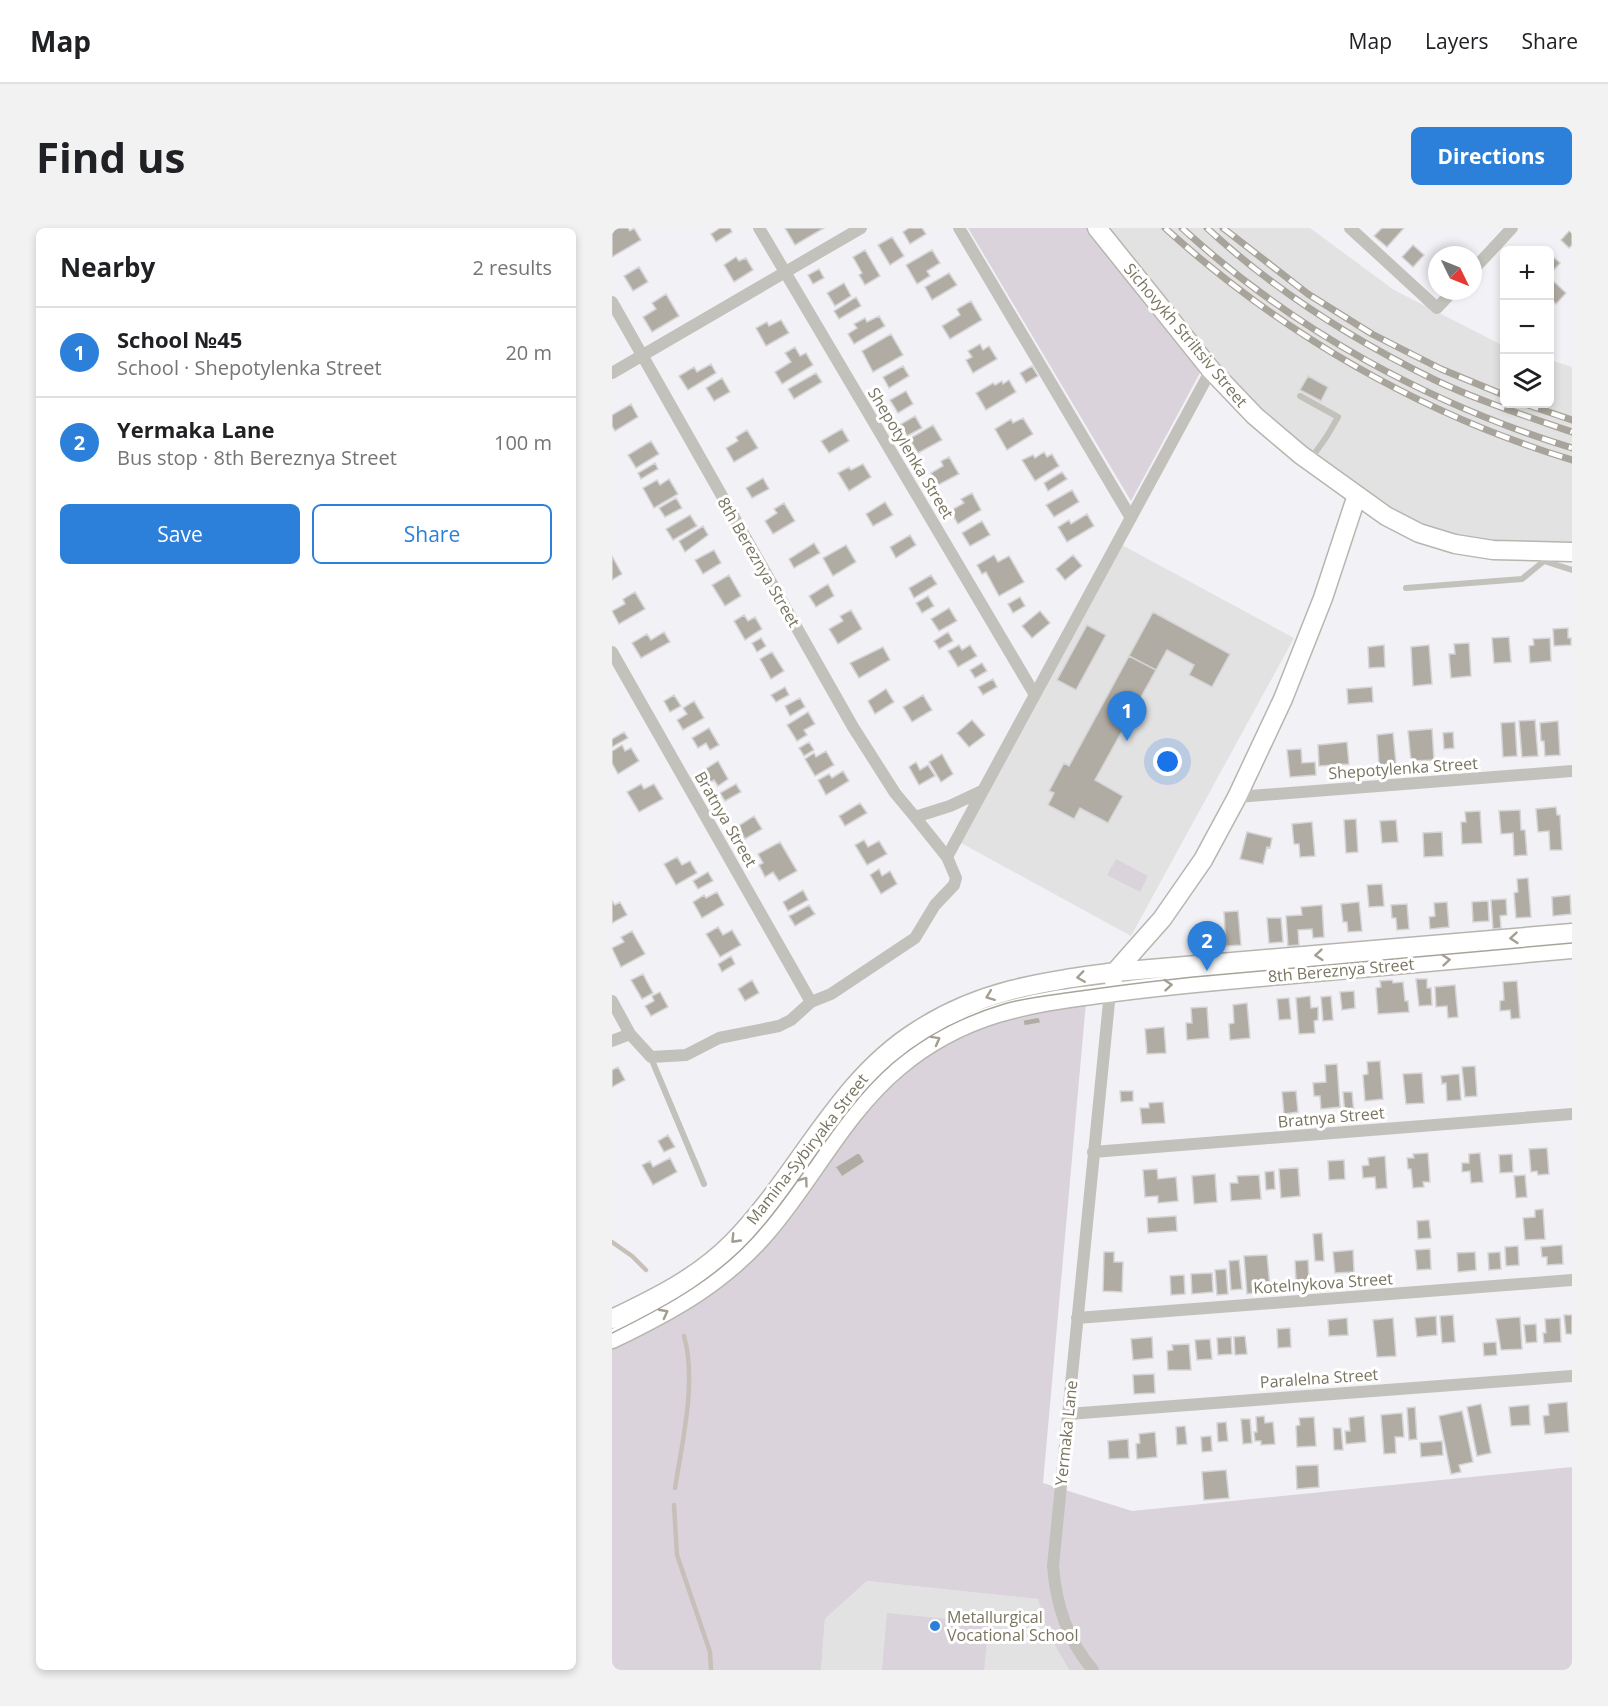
<!DOCTYPE html>
<meta charset="utf-8">
<style>
body{margin:0;font-family:"Open Sans",sans-serif;background:#f2f2f2;color:#202124}
.controls{position:absolute;right:18px;top:18px;display:grid;overflow:hidden;border-radius:9px;box-shadow:0 3px 9px #0003}
.controls button{width:54px;height:54px;display:grid;place-items:center;padding:0;border:0;border-bottom:2px solid #e0e0e0;background:#fff;color:#202124;font:30px sans-serif}
.compass{position:absolute;left:816px;top:18px;width:54px;height:54px;border-radius:50%;background:#fff;box-shadow:0 3px 9px #0003;rotate:133deg}
.you{position:absolute;left:556px;top:534px;width:21px;height:21px;margin:-15px;border:4px solid #fff;border-radius:50%;background:#1a73e8;box-shadow:0 0 0 9px #1a73e833}
.badge{display:grid;place-items:center;width:39px;height:39px;border-radius:50%;background:#2d80d9;color:#fff;font-size:20px;font-weight:700}
.pin{position:absolute;translate:-50% -50px;filter:drop-shadow(0 2px 3px #0008)}
.pin::after{content:'';position:absolute;top:32px;width:21px;height:18px;background:inherit;clip-path:polygon(0 0,100% 0,50% 100%)}
.list{margin:0;padding:0;list-style:none}
h2{display:flex;justify-content:space-between;align-items:center;height:78px;margin:0;padding:0 24px;font-size:26px}
h2 small{font-size:20px;font-weight:400;color:#757577}
.list li{display:grid;grid-template-columns:39px 1fr auto;gap:18px;align-items:center;box-sizing:border-box;height:90px;padding:0 24px;border-top:2px solid #e0e0e0}
.list b{display:block;font-size:22px;white-space:nowrap}
.list p{margin:0;font-size:20px;white-space:nowrap;color:#757577}
.list em{font-size:20px;font-style:normal;color:#757577}
.actions{display:flex;gap:12px;padding:18px 24px}
.actions a{flex:1;padding:14px 0;border:2px solid #2d80d9;border-radius:9px;text-align:center;font-size:21px;color:#2d80d9}
.actions .main{background:#2d80d9;color:#fff}
.icon{flex:none;width:33px;height:33px;fill:none;stroke:currentColor;stroke-width:2;stroke-linecap:round;stroke-linejoin:round}
.map{position:relative;flex:none;width:960px;height:1442px;overflow:hidden;border-radius:9px}
header{display:flex;align-items:center;gap:36px;box-sizing:border-box;height:84px;padding:0 30px;background:#fff;border-bottom:2px solid #e0e0e0}
header strong{font-size:28px}
nav{display:flex;gap:33px;margin-inline-start:auto;font-size:21px}
.intro{display:flex;align-items:center;justify-content:space-between;box-sizing:border-box;height:144px;padding:0 36px}
h1{margin:0;font-size:42px}
.button{padding:15px 27px;border-radius:9px;background:#2d80d9;color:#fff;font-size:21px;font-weight:700}
main{display:flex;gap:36px;padding:0 36px}
aside{flex:1;background:#fff;border-radius:9px;box-shadow:0 3px 9px #0003}
.map>svg:first-child{display:block}
.built{fill:#e3e2e2}
.green{fill:#dad3db}
.lines{fill:none;stroke-linecap:round;stroke-linejoin:round}
.stream{stroke:#c7c0b8;stroke-width:4.5}
.building{fill:#b1aca3;stroke:#d5d4d6;stroke-width:1.5}
.secondary-casing{stroke:#b8b5ae;stroke-width:21}
.lane{stroke:#c3c1bb;stroke-width:6}
.street{stroke:#c3c1bb;stroke-width:12}
.secondary{stroke:#fff;stroke-width:18}
.tram{stroke:#a8a49b;stroke-width:1.5}
.rail-casing{stroke:#a8a49b;stroke-width:7}
.rail{stroke:#fff;stroke-width:4.5;stroke-dasharray:14;stroke-linecap:butt}
.oneway{stroke:#a39e90}
.poi-dot{fill:#2d80d9;stroke:#fff;stroke-width:2}
.labels{text-anchor:middle;dominant-baseline:central;stroke-width:6;stroke-linejoin:round;paint-order:stroke}
.street-label{font-size:16px;fill:#7b7461;stroke:#fff}
.poi-label{font-size:16px;fill:#7b7461;stroke:#fff;text-anchor:start}
</style>
<header>
<strong>Map</strong>
<nav><a>Map</a><a>Layers</a><a>Share</a></nav>
</header>
<div class="intro"><h1>Find us</h1><a class="button">Directions</a></div>
<main>
<aside>
<h2>Nearby<small>2 results</small></h2>
<ul class="list">
<li><span class="badge">1</span><div><b>School №45</b><p>School · Shepotylenka Street</p></div><em>20 m</em></li>
<li><span class="badge">2</span><div><b>Yermaka Lane</b><p>Bus stop · 8th Bereznya Street</p></div><em>100 m</em></li>
</ul>
<div class="actions"><a class="main">Save</a><a>Share</a></div>
</aside>
<div class="map">
<svg width="960" height="1442" viewBox="0 0 960 1442">
<rect width="100%" height="100%" fill="#f2f1f5"/>
<!-- built -->
<path class="built" d="M496,0H698L782,62L892,118V176H938V132L960,139V316L881,313L845,308L811,297L778,280L694,220L648,182L605,136Z
M510,317L682,410L519,708L349,615Z
M255,1353L426,1371L436,1405L457,1442H209L213,1391Z"/>
<!-- green -->
<path class="green" d="M356,0H475L589,143L519,273Z
M504,631L536,648L528,664L495,647Z
M474,774L431,1255L520,1283L960,1239V1442H457L436,1405L426,1371L255,1353L213,1391L209,1442H0V1117L83,1074L263,869L317,822L396,787Z
M275,1385L377,1395L372,1442H270Z"/>
<g class="lines">
<!-- stream -->
<path class="stream" d="M0,1014L20,1028L34,1042
M63,1260C70,1215 85,1153 72,1108
M62,1277L65,1327L98,1424L99,1442"/>
</g>
<!-- building -->
<path class="building" d="M0,0H16L18,3L22,0L29,12L0,29Z
M108,0H118L120,4L104,14L99,6Z
M173,0H212L183,17Z
M297,0H310L314,6L298,16L291,4Z
M770,0H792L775,19L762,8Z
M960,0V17L957,20L949,12Z
M280,9L292,28L278,37L266,17Z
M801,17L812,27L801,39L790,29Z
M253,22L268,48L253,57L247,47L250,45L241,29Z
M320,22L328,35L315,43L318,48L305,56L294,37Z
M938,26L948,35L941,43L938,40Z
M124,29L127,33L134,30L141,42L122,54L112,37Z
M27,39L36,54L21,63L12,48Z
M207,41L212,50L201,56L196,47Z
M337,45L345,57L320,72L313,59Z
M938,50L954,65L944,76L938,70Z
M232,55L239,68L223,78L215,65Z
M54,66L67,88L40,104L31,89L44,81L40,75Z
M244,69L249,78L227,91L222,83Z
M359,73L370,92L338,111L330,98L348,87L345,81Z
M267,88L273,98L242,116L236,106L245,100L242,96L253,90L255,94Z
M169,92L177,105L154,118L144,100L155,94L157,98Z
M279,106L291,127L261,144L250,123Z
M368,116L371,122L377,118L385,131L361,145L354,132L360,129L356,123Z
M183,119L188,128L194,125L201,137L170,156L163,144L179,134L173,125Z
M99,136L104,145L76,162L67,148L82,139L85,144Z
M291,138L297,148L277,160L271,149Z
M420,138L426,148L414,155L408,145Z
M204,145L210,154L182,171L176,161Z
M696,148L716,159L709,173L688,162Z
M110,150L118,164L102,173L94,160Z
M397,152L404,164L374,182L364,165L381,155L383,157L390,153L391,156Z
M294,163L301,176L286,185L278,172Z
M19,176L26,189L3,203L0,198V187Z
M303,188L310,200L295,208L289,196Z
M411,190L421,206L395,222L383,201L399,191L401,195Z
M321,197L330,212L306,225L297,211Z
M230,201L237,213L217,225L209,213Z
M135,202L146,220L122,234L114,220L126,213L124,209Z
M39,213L47,226L24,240L16,227Z
M432,224L435,229L440,226L447,238L423,253L410,232L421,227L423,230Z
M337,229L347,246L326,257L319,245L331,238L329,233Z
M43,235L46,241L29,251L26,245Z
M251,236L259,249L237,263L226,245L237,239L239,242Z
M450,244L455,251L436,263L432,255Z
M151,250L157,261L140,270L134,260Z
M57,251L66,266L42,280L31,260L45,252L48,257Z
M460,262L467,274L442,289L434,277Z
M360,265L369,282L346,296L338,283L352,275L349,271Z
M64,270L70,280L53,289L47,280Z
M273,274L281,287L261,298L254,286Z
M172,275L183,293L161,306L153,293L165,285L162,281Z
M475,286L482,298L455,314L446,299L457,292L459,296Z
M78,287L85,298L61,312L54,301Z
M370,293L378,307L358,318L350,305Z
M91,298L96,307L73,324L67,313Z
M298,307L304,317L284,330L278,319Z
M202,315L208,325L182,340L177,331Z
M234,317L244,334L221,348L211,330Z
M102,322L109,335L91,346L83,332Z
M382,327L386,334L397,328L412,354L387,368L374,344L370,346L365,337Z
M461,327L470,338L453,352L444,341Z
M0,328L10,346L0,352Z
M117,347L129,368L113,378L100,357Z
M319,347L325,356L302,370L297,360Z
M216,356L222,368L204,379L197,368Z
M23,364L33,381L7,396L0,383L13,376L11,371Z
M316,368L322,378L310,385L304,375Z
M408,369L413,378L401,385L396,376Z
M337,380L345,393L327,403L319,391Z
M239,382L250,401L226,416L217,401L231,393L228,388Z
M428,383L438,395L420,410L410,398Z
M541,384L618,426L600,459L577,447L582,437L555,422L544,442L517,428Z
M132,387L136,393L143,389L150,401L133,412L122,393Z
M475,397L494,407L464,462L445,452Z
M956,400V410H959V417L942,418L941,401Z
M52,404L58,414L29,430L20,415L35,406L39,412Z
M336,404L341,413L327,421L322,413Z
M897,409L899,434L882,435L880,410Z
M149,410L154,418L145,424L140,415Z
M938,410L939,433L918,435L917,418L922,417L921,411Z
M857,415L859,448L839,450L837,426H843L842,416Z
M347,417L350,422L358,417L365,428L346,439L336,423Z
M772,417L773,439L757,440L756,419Z
M817,417L820,456L801,458L799,419Z
M271,419L278,432L247,450L238,435Z
M160,424L172,443L159,451L148,431Z
M517,428L544,442L483,552L511,568L496,595L468,580L462,591L436,577L442,565L437,563L452,535L457,538Z
M370,435L375,443L363,450L358,442Z
M381,451L385,459L371,467L366,459Z
M173,459L177,467L164,474L159,467Z
M760,459L761,474L736,476L735,461Z
M274,461L282,474L263,486L256,473Z
M62,467L69,478L58,484L52,473Z
M311,467L320,482L300,494L291,479Z
M188,470L193,479L178,488L173,478Z
M82,473L92,490L71,502L65,492L75,486L71,480Z
M196,484L203,496L192,502L195,507L185,513L175,497Z
M360,492L373,507L357,519L345,505Z
M923,492L926,528L910,529L907,493Z
M946,493L948,527L933,528L932,513H929L928,495Z
M903,494L905,528L891,529L889,495Z
M97,500L107,517L98,522L94,515L86,520L80,510Z
M820,501L822,532L799,533L796,503Z
M12,504L16,510L0,519V511Z
M841,504L842,520L832,521L831,505Z
M781,505L784,536L767,537L765,507Z
M197,514L202,522L192,528L187,520Z
M735,514L737,536L707,538L706,517Z
M10,517L13,523L19,520L27,533L6,546L0,535V523Z
M689,521L690,535L703,534L704,547L678,549L675,522Z
M214,523L222,537L203,548L193,531L202,525L204,529Z
M330,526L341,546L329,554L317,534Z
M106,533L116,551L106,558L102,552L90,558L84,547Z
M304,534L308,542L316,537L323,548L307,557L297,539Z
M231,543L237,553L214,567L206,552L217,546L220,550Z
M29,556L32,561L42,556L51,571L27,584L15,564Z
M124,556L129,564L113,573L108,565Z
M248,575L255,585L233,598L227,588Z
M944,579L945,587H948L950,622H938L937,603L926,604L924,581Z
M908,582L909,602H913L915,627L902,628L901,605L889,606L887,583Z
M868,583L870,615L850,616L849,594H854L853,584Z
M142,588L150,601L133,611L126,598Z
M744,591L746,624L734,625L732,592Z
M784,592L786,614L770,615L768,593Z
M700,594L703,628L688,629L687,616H682L680,596Z
M635,604L660,610L658,620L655,619L651,636L628,631Z
M830,604L831,628L812,629L811,605Z
M252,612L256,619L267,613L275,626L255,637L243,617Z
M168,614L185,643L167,653L161,644L153,649L147,637L151,635L146,626Z
M65,629L70,637L78,633L85,645L64,657L52,636Z
M267,641L270,648L278,643L285,656L269,666L258,647Z
M96,644L101,653L86,661L81,653Z
M916,650L919,689L904,690L902,665L906,664L905,651Z
M770,656L772,678L757,679L755,657Z
M191,662L196,672L176,683L171,674Z
M105,664L112,677L90,690L81,674L92,667L94,670Z
M958,667L959,686L941,688L940,669Z
M894,671L895,687L888,688L889,700L881,701L879,672Z
M0,673L3,677L8,674L15,687L0,695Z
M876,673L877,693L861,694L860,674Z
M747,674L750,703L736,704L735,694H731L729,676Z
M835,674L837,699L818,701L817,689L823,688L822,675Z
M795,676L797,701L785,702L784,690H780L779,677Z
M197,677L203,686L183,698L177,688Z
M710,677L712,709L701,710L700,701L686,702L687,717L676,718L674,688L690,687L689,679Z
M626,683L629,717L614,718L612,684Z
M655,690H669L671,714L657,715Z
M106,699L111,707L120,702L129,717L108,729L94,706Z
M20,703L33,726L9,739L0,720L12,714L9,709Z
M119,728L123,736L110,744L106,736Z
M31,746L41,765L30,771L19,752Z
M804,751H815V760H819L820,777L807,778Z
M140,752L147,765L133,773L126,761Z
M780,752L781,755L791,754L793,773H796L797,784L766,786L764,760L769,759L768,753Z
M905,753L908,790L899,791L898,782L888,783V773L892,772L891,754Z
M843,757L846,789L836,790L835,778L824,779L823,759Z
M742,763L743,780L730,782L728,764Z
M48,764L56,779L39,788L33,778L42,773L40,768Z
M698,768L699,780L706,779V792L702,793L703,805L687,806L684,770Z
M719,768L721,792L711,793L709,769Z
M677,770L679,791L667,792L665,771Z
M635,775L638,810L618,812L617,796L622,795L621,777Z
M595,779L597,810L575,812L574,795H580L579,780Z
M427,789L429,795L412,798L411,792Z
M552,799L554,825L535,826L533,801Z
M768,833L771,871L753,873L751,847L756,846L755,834Z
M725,836L728,879L709,881L708,868H702L701,855L714,854L713,837Z
M863,838L865,868L853,869L850,839Z
M6,839L13,852L0,859V842Z
M810,845L812,875L794,876L791,846Z
M847,846L849,872L835,873L834,855L830,856L829,848Z
M508,863H521V873L509,874Z
M684,863L686,884L672,886L670,864Z
M731,864H740L742,886L733,887Z
M551,874L553,895L530,896L528,880H537V875Z
M56,907L63,919L52,924L46,913Z
M935,920L937,946L926,947L925,943L919,944L917,921Z
M247,924L253,934L230,949L223,939Z
M816,925L818,954H811L812,959L801,960L799,941H796L795,930H802L801,926Z
M868,925L871,954L859,955L858,943L850,944V935H857V926Z
M900,926L901,944L888,945L887,927Z
M773,928L775,960L764,961L763,949L751,950L750,938L757,937L756,930Z
M58,930L65,944L41,957L30,937L38,933L41,939Z
M732,932L733,951L717,952L716,933Z
M686,940L688,968L669,970L667,941Z
M545,941L546,951L564,949L566,973L546,975V968L533,969L531,942Z
M662,943L663,961L654,962L653,944Z
M603,946L605,974L582,976L580,948Z
M647,947L649,971L619,973L618,955H626L625,948Z
M913,947L915,969L904,970L902,948Z
M931,981L933,1011L913,1012L911,990L923,989V982Z
M564,988L565,1003L536,1005L535,990Z
M817,992L819,1010L806,1011L805,993Z
M710,1005L712,1033H703L701,1006Z
M950,1017L951,1036L935,1037V1029H930L929,1019Z
M906,1018L907,1037L894,1038L893,1019Z
M818,1021L819,1041L805,1042L803,1022Z
M741,1022L742,1044L723,1045L721,1024Z
M492,1024H502V1034H511L510,1064L491,1063Z
M863,1024L864,1042L846,1044L845,1025Z
M888,1024L889,1041L877,1042L876,1025Z
M655,1027L658,1059L642,1060V1065L635,1066L632,1028Z
M627,1032L630,1061L619,1062L617,1033Z
M696,1032L697,1052L684,1053L683,1033Z
M614,1041L616,1066L605,1067L603,1042Z
M600,1045L601,1064L580,1066L579,1046Z
M572,1047L573,1066L559,1067L558,1048Z
M841,1087L843,1114L830,1115L828,1088Z
M952,1087H960V1106H954Z
M824,1088L825,1107L805,1109L803,1090Z
M908,1089L910,1121L889,1122L884,1091Z
M735,1090L736,1107L717,1108L716,1092Z
M781,1090L784,1128L765,1129L761,1092Z
M948,1090L949,1114L932,1115L931,1105H934L933,1091Z
M924,1096L925,1114L914,1115L912,1097Z
M678,1100L679,1119L666,1120L665,1101Z
M633,1108L635,1126L623,1127L622,1109Z
M540,1109L541,1130L521,1132L519,1111Z
M619,1109L620,1126L606,1127L605,1110Z
M598,1111L600,1131L585,1132L583,1112Z
M884,1114L885,1127L872,1128L871,1115Z
M577,1116L579,1142H556L555,1123L561,1122L560,1117Z
M542,1146L543,1165L522,1166L521,1147Z
M955,1174L957,1204L933,1206L931,1188L937,1187L936,1176Z
M869,1176L879,1225L865,1228L855,1179Z
M917,1177L918,1197L899,1198L897,1179Z
M803,1179L805,1211L797,1212L795,1180Z
M850,1183L861,1234L847,1237L849,1244L839,1246L827,1188Z
M790,1185L792,1209H783L784,1225L772,1226L769,1187Z
M652,1188L653,1195L661,1194L663,1216L649,1217V1213H643L642,1204H645L644,1189Z
M752,1188L754,1214L734,1216L733,1203H738L737,1190Z
M702,1189L704,1218L685,1219L684,1198L688,1197L687,1190Z
M629,1191H638L640,1215L631,1216Z
M614,1194L616,1213L606,1214L605,1195Z
M573,1198L575,1216L565,1217L564,1199Z
M721,1200H729L731,1222H722Z
M543,1204L545,1229L525,1231L524,1216L528,1215L527,1206Z
M599,1208L600,1223L590,1224L589,1209Z
M516,1211L517,1230L497,1231L496,1213Z
M830,1213L831,1227L809,1229L808,1215Z
M706,1237L707,1259L685,1261L684,1238Z
M614,1242L617,1270L592,1272L590,1244Z"/>
<g class="lines">
<!-- secondary casing -->
<g class="secondary-casing">
<path id="secondary" d="M485,0L599,142L643,188L689,227L774,288L807,305L843,316L881,322L960,324
M501,751L503,744L550,691L591,632L625,569L671,471L711,370L745,267
M0,1091C44,1070 87,1049 121,1014C187,947 224,854 305,803C368,762 430,754 503,744L960,705
M0,1111C60,1082 112,1054 156,1002C201,949 232,884 286,839C350,785 415,775 495,765C553,757 611,752 670,747C766,739 863,730 960,721"/>
</g>
<!-- lane -->
<path class="lane" d="M688,168L726,189L715,208L698,232
M932,333L960,342
M794,360L910,351L932,333V327
M39,830L92,956"/>
<!-- street -->
<path class="street" d="M147,0L423,467
M347,0L519,290
M738,0L825,80L841,63
M861,42L900,0
M0,74L241,499L283,565L303,589
M0,145L249,0
M0,424L199,774
M625,569L960,543
M335,629L599,142
M0,773L18,806L39,829L74,827L107,810L167,798L179,792L199,774L219,766L303,710L323,677L342,657L344,650L335,629L303,589L338,578L370,563
M0,813L18,806
M481,924L960,886
M465,1090L960,1052
M456,1186L960,1148
M481,1442C455,1412 444,1377 441,1338L498,764"/>
<!-- secondary -->
<use href="#secondary" class="secondary"/>
<!-- tram -->
<path class="tram" d="M0,1105C57,1077 110,1048 151,998C196,945 228,881 281,835C313,808 352,788 392,776C416,769 442,767 468,763C517,756 566,750 615,746C730,736 845,725 960,715"/>
<!-- rail casing -->
<g class="rail-casing">
<path id="rail" d="M553,0C670,106 809,186 960,232
M570,0C681,102 817,176 960,220
M595,0C662,62 741,112 823,152C867,173 914,188 960,204
M611,0L696,66L760,106L829,141L892,167
M913,176L960,192"/>
</g>
<!-- rail -->
<use href="#rail" class="rail"/>
</g>
<!-- one-way arrows -->
<defs><path id="oneway-chevron" d="M-2-3.5L2.5 0L-2 3.5" fill="none" stroke-width="1.6" stroke-linecap="round" stroke-linejoin="round" transform="scale(1.5)"/></defs>
<g class="oneway">
<use href="#oneway-chevron" transform="translate(902 710) rotate(175)"/>
<use href="#oneway-chevron" transform="translate(707 727) rotate(175)"/>
<use href="#oneway-chevron" transform="translate(834 732) rotate(-5)"/>
<use href="#oneway-chevron" transform="translate(469 749) rotate(172)"/>
<use href="#oneway-chevron" transform="translate(556 757) rotate(-5)"/>
<use href="#oneway-chevron" transform="translate(378 768) rotate(159)"/>
<use href="#oneway-chevron" transform="translate(324 812) rotate(-29)"/>
<use href="#oneway-chevron" transform="translate(192 953) rotate(-54)"/>
<use href="#oneway-chevron" transform="translate(123 1011) rotate(134)"/>
<use href="#oneway-chevron" transform="translate(52 1085) rotate(-28)"/>
</g>
<!-- markers -->
<circle class="poi-dot" cx="323" cy="1398" r="6"/>
<g class="labels">
<!-- street labels -->
<g class="street-label">
<text transform="translate(574 107) rotate(50)">Sichovykh Striltsiv Street</text>
<text transform="translate(299 225) rotate(59)">Shepotylenka Street</text>
<text transform="translate(147 334) rotate(60)">8th Bereznya Street</text>
<text transform="translate(791 540) rotate(-4)">Shepotylenka Street</text>
<text transform="translate(114 591) rotate(60)">Bratnya Street</text>
<text transform="translate(729 742) rotate(-5)">8th Bereznya Street</text>
<text transform="translate(719 889) rotate(-5)">Bratnya Street</text>
<text transform="translate(195 921) rotate(-52)">Mamina-Sybiryaka Street</text>
<text transform="translate(711 1055) rotate(-4)">Kotelnykova Street</text>
<text transform="translate(707 1150) rotate(-4)">Paralelna Street</text>
<text transform="translate(454 1205) rotate(-84)">Yermaka Lane</text>
</g>
<!-- poi labels -->
<g class="poi-label">
<text x="335" y="1389">Metallurgical<tspan x="335" dy="18">Vocational School</tspan></text>
</g>
</g>
</svg>
<div class="controls">
<button>+</button>
<button>−</button>
<button><svg class="icon" aria-label="layers" viewBox="0 0 24 24"><path d="M12 4l9 5-9 5-9-5zM3 14l9 5 9-5"/></svg></button>
</div>
<svg class="compass" viewBox="-18 -18 36 36"><path d="M0-13l5 13h-10z" fill="#e53935"/><path d="M0 13l5-13h-10z" fill="#757577"/></svg>
<div class="you"></div>
<div class="pin badge" style="left:515px;top:513px">1</div>
<div class="pin badge" style="left:595px;top:743px">2</div>
</div>
</main>
